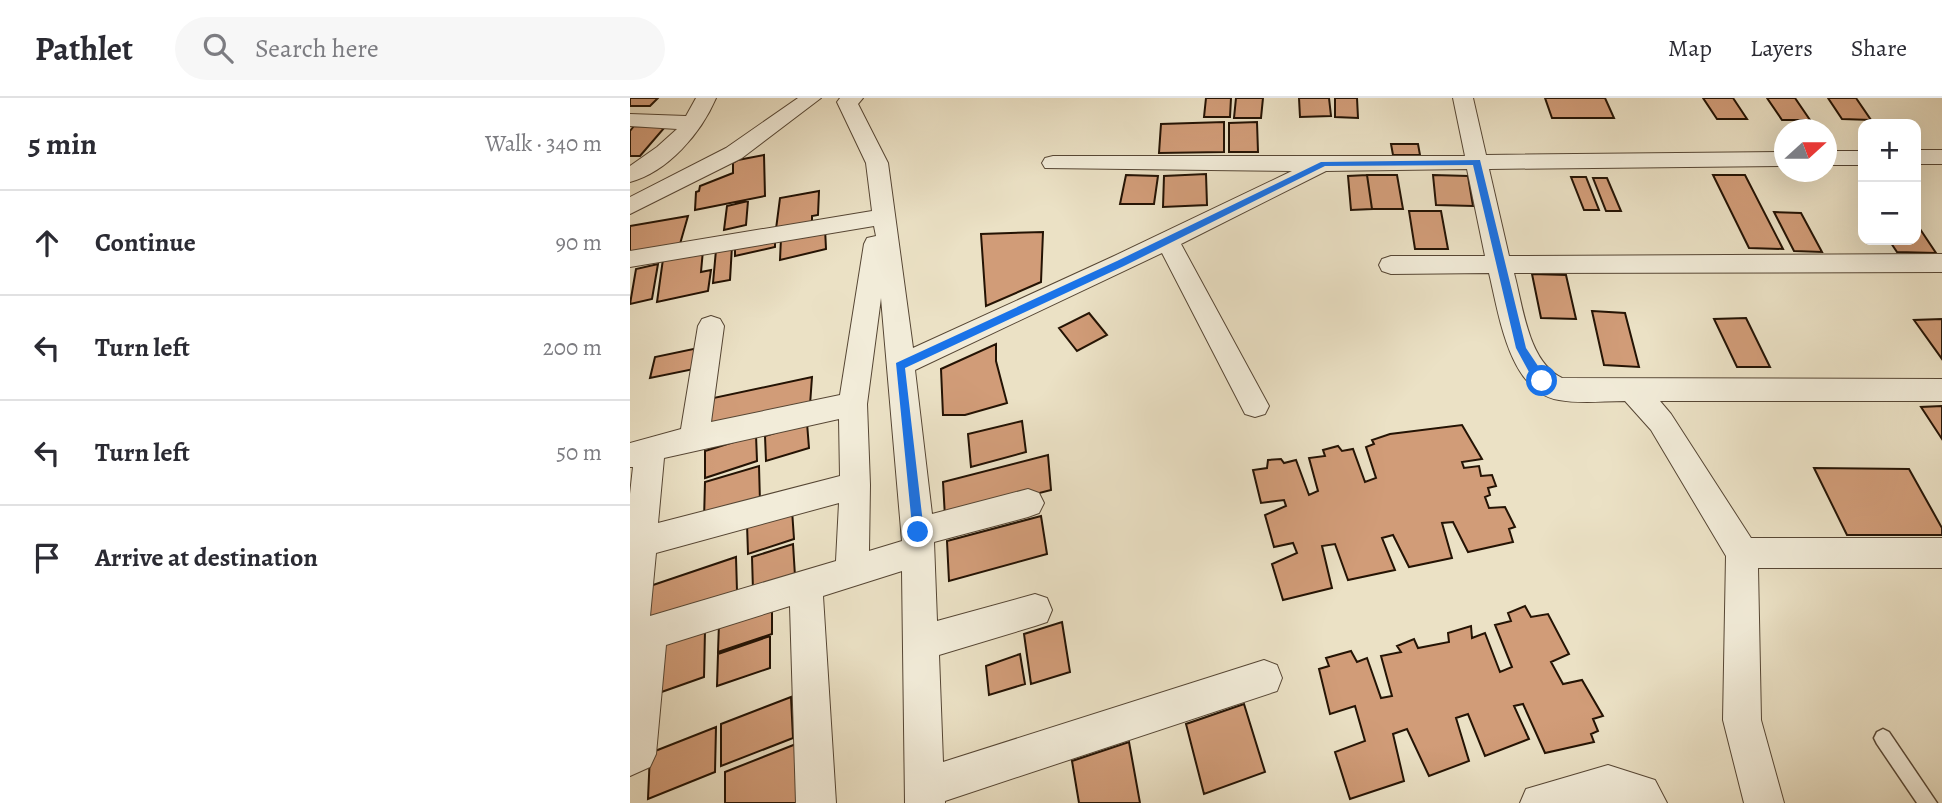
<!DOCTYPE html>
<meta charset="utf-8">
<style>
body{margin:0;font-family:Alegreya,serif;background:#f7f7f7;color:#2b2b33}
.controls{position:absolute;right:21px;top:21px;display:grid;overflow:hidden;border-radius:14px;box-shadow:0 7px 28px #0002}
.controls button{width:63px;height:63px;display:grid;place-items:center;padding:0;border:0;border-bottom:2px solid #e1e1e2;background:#fff;color:#2b2b33;font:35px sans-serif}
.compass{position:absolute;left:1144px;top:21px;width:63px;height:63px;border-radius:50%;background:#fff;box-shadow:0 7px 28px #0002;rotate:69deg}
.stop{position:absolute;width:21px;height:21px;margin:-16px;border:5px solid #1a73e8;border-radius:50%;background:#fff}
.stop.end{background:#1a73e8;border-color:#fff;box-shadow:0 2px 7px #0008}
.list{margin:0;padding:0;list-style:none}
h2{display:flex;justify-content:space-between;align-items:center;height:91px;margin:0;padding:0 28px;font-size:30px}
h2 small{font-size:23px;font-weight:400;color:#7c7c81}
.list li{display:grid;grid-template-columns:46px 1fr auto;gap:21px;align-items:center;box-sizing:border-box;height:105px;padding:0 28px;border-top:2px solid #e1e1e2}
.list b{display:block;font-size:26px;white-space:nowrap}
.list em{font-size:23px;font-style:normal;color:#7c7c81}
.icon{flex:none;width:38px;height:38px;fill:none;stroke:currentColor;stroke-width:2;stroke-linecap:round;stroke-linejoin:round}
.map{position:relative;flex:none;width:1312px;height:705px;overflow:hidden}
header{display:flex;align-items:center;gap:42px;box-sizing:border-box;height:98px;padding:0 35px;background:#fff;border-bottom:2px solid #e1e1e2}
header strong{font-size:33px}
nav{display:flex;gap:38px;margin-inline-start:auto;font-size:24px}
.search{width:490px;height:63px;background:#f7f7f7;display:flex;align-items:center;gap:18px;box-sizing:border-box;padding:0 24px;border-radius:38px;color:#7c7c81;font-size:26px}
main{display:flex}
aside{flex:1;background:#fff}
.map>svg:first-child{display:block}
.building{fill:#d19c78;stroke:#241304;stroke-width:2}
.lines{fill:none;stroke-linecap:round;stroke-linejoin:round}
.lane-casing{stroke:#564634;stroke-width:3}
.street-casing{stroke:#564634;stroke-width:2}
.lane{fill:#f2ecd9;fill-rule:evenodd}
.street{fill:#f2ecd9;fill-rule:evenodd}
.route{fill:#1a73e8}
</style>
<header>
<strong>Pathlet</strong>
<div class="search"><svg class="icon" aria-label="search" viewBox="0 0 24 24"><circle cx="10" cy="10" r="6"/><path d="M15 15l6 6"/></svg>Search here</div>
<nav><a>Map</a><a>Layers</a><a>Share</a></nav>
</header>
<main>
<aside>
<h2>5 min<small>Walk · 340 m</small></h2>
<ul class="list">
<li><svg class="icon" aria-label="ahead" viewBox="0 0 24 24"><path d="M12 20V5M6 11l6-6 6 6"/></svg><div><b>Continue</b></div><em>90 m</em></li>
<li><svg class="icon" aria-label="left" viewBox="0 0 24 24"><path d="M17 20v-9H6M10 6l-5 5 5 5"/></svg><div><b>Turn left</b></div><em>200 m</em></li>
<li><svg class="icon" aria-label="left" viewBox="0 0 24 24"><path d="M17 20v-9H6M10 6l-5 5 5 5"/></svg><div><b>Turn left</b></div><em>50 m</em></li>
<li><svg class="icon" aria-label="arrive" viewBox="0 0 24 24"><path d="M6 21V4h12l-3 4 3 4H6"/></svg><div><b>Arrive at destination</b></div></li>
</ul>
</aside>
<div class="map">
<svg width="1312" height="705" viewBox="0 0 1312 705">
<rect width="100%" height="100%" fill="#ebe1c5"/>
<filter id="stains"><feTurbulence type="fractalNoise" baseFrequency=".00286" numOctaves="4"/><feColorMatrix values="0 0 0 0 .2 0 0 0 0 .09 0 0 0 0 .02 0 0 0 .5 -.17"/></filter>
<radialGradient id="worn" r=".72"><stop offset=".6" stop-color="#630" stop-opacity="0"/><stop offset="1" stop-color="#630" stop-opacity=".3"/></radialGradient>
<!-- building -->
<path class="building" d="M0,0H28L20,8H0Z
M576,0H601L600,19H574Z
M606,0H633L631,20H604Z
M669,0H699L701,18L670,19Z
M705,0H727L728,20L705,19Z
M915,0H975L984,20H922Z
M1073,0H1103L1117,21H1087Z
M1137,0H1165L1180,22H1152Z
M1198,0H1226L1241,22L1212,21Z
M594,24V54L529,55L531,26Z
M627,24L628,54H599V25Z
M4,28L35,29L10,58H0V33Z
M761,46H788L790,57H763Z
M134,57L135,98L65,112L66,94L69,93L70,88L103,75V65L108,62Z
M576,76L577,107L533,109L534,78Z
M496,77L528,78L524,106H490Z
M737,77L742,111L721,112L718,78Z
M737,77H767L773,111H742Z
M803,77L838,78L843,108L806,107Z
M1083,77H1115L1153,151L1119,150Z
M941,79H956L969,112H954Z
M963,80H977L991,113H976Z
M189,93L188,117L182,118V124L146,131L150,100Z
M118,103L116,127L94,132L97,108Z
M779,113H811L818,151H785Z
M1144,114L1171,115L1192,154L1164,153Z
M58,118L50,146L0,156V128Z
M1286,125L1306,155L1267,154L1259,142H1286Z
M195,130L196,151L150,162L151,140Z
M413,134L411,184L356,208L351,136Z
M145,139V149L105,158V148Z
M102,148L100,182L83,185L86,152Z
M73,152L71,174L81,172L78,193L27,204L33,161Z
M28,166L22,201L0,206L6,171Z
M902,176L936,177L946,221L911,220Z
M962,213L995,215L1009,269L974,267Z
M459,215L477,237L447,253L429,230Z
M1116,220L1140,269H1107L1084,221Z
M1312,221V261L1284,222Z
M366,246V263L377,305L335,317H313L311,271Z
M73,249L69,270L20,280L25,259Z
M182,279L180,307L69,332L74,302Z
M1312,308V341L1291,309Z
M392,323L396,354L341,369L338,336Z
M177,325L179,350L136,363L135,338Z
M832,327L852,361L832,364L834,370L849,368L851,378L862,377L866,388L858,390L860,397L855,399L859,410L875,409L885,429L879,431L883,444L838,454L823,424L812,425L822,460L779,469L763,437L752,440L765,472L718,482L705,446L692,448L702,490L653,502L642,466L667,455L663,445L644,449L635,417L656,408L654,402L631,405L623,372L637,370L638,362L651,361L654,365L666,362L679,397L688,393L679,360L695,358L693,352L708,348L712,353L723,351L735,384L746,380L736,349L744,346L742,342L760,336Z
M126,337L127,363L75,380V353Z
M418,357L421,392L315,419L313,384Z
M129,368L130,404L74,422L75,384Z
M1184,370L1279,371L1312,430V437H1217Z
M162,412L164,441L118,456L117,426Z
M411,418L417,456L319,483L317,443Z
M163,446L165,478L123,493L122,459Z
M106,459L107,493L17,524L20,488Z
M142,507V536L88,554L89,525Z
M895,508L901,519L918,516L939,556L921,564L933,586L952,582L973,618L963,621L968,633L961,636L964,644L915,655L893,606L884,608L899,641L855,658L838,616L826,620L839,663L799,678L777,631L763,636L774,683L720,701L705,654L735,643L725,608L700,616L689,571L699,568L696,560L721,553L727,564L737,560L751,600L762,598L751,558L771,554L767,548L784,541L788,550L819,544L818,535L841,528L842,540L855,535L870,574L882,569L865,527L881,523L878,515Z
M432,524L440,574L401,586L394,536Z
M75,532L74,579L23,597L25,549Z
M140,538V570L87,588L88,556Z
M390,556L395,586L359,597L356,568Z
M161,599L163,640L91,668V626Z
M614,606L635,674L574,696L556,626Z
M86,629L85,674L18,701L20,655Z
M499,644L510,705H449L442,663Z
M166,646L169,705H95V674Z"/>
<g class="lines">
<!-- lane casing -->
<g class="lane-casing">
<path id="lane" d="M1253,631L1259,634L1307,705H1287L1247,646L1244,640L1247,634Z"/>
</g>
<!-- street casing -->
<g class="street-casing">
<path id="street" d="M66,0H86C71,35 38,74 0,84V68L27,49L47,31L0,28V16L56,18Z
M168,0H191L112,60L0,116V99L96,50Z
M210,0H233L228,6L258,65L283,250L482,159L662,73L415,70L412,65L415,60L423,58H835L823,0H843L856,57L1154,54V68L859,71L879,158L1312,156V174L884,175C893,208 898,264 932,280L1312,281V303H1030L1041,316L1121,440H1312V470H1128L1131,622L1154,705H1114L1093,622L1096,458L1021,332L995,303C973,303 950,306 929,302C879,294 869,216 859,175L761,176L752,173L749,167L752,161L761,158H855L837,71L696,73L551,146L639,308L635,316L625,319L615,316L532,155L285,272L302,416L398,391L409,395L414,405L409,415L398,419L304,444L307,523L405,496L417,500L422,512L417,524L405,528L309,557L313,664L634,562L647,567L652,580L647,593L315,703V705H275L272,473L193,498L206,705H166L160,508L36,547L26,656L20,669L0,678V396L3,369H0V345L51,331L68,228L72,221L81,218L90,221L94,228L81,324L210,297L234,146L237,140L246,138L244,128L0,169V153L242,113L236,65L207,4ZM251,200L272,443L239,453L240,387L237,306ZM209,321L210,378L28,425L34,360ZM209,405L206,463L20,518L26,455Z
M1286,52H1312V66H1286Z
M1196,53H1233V67H1196Z
M978,667L1025,682L1037,705H890L896,691Z"/>
</g>
<!-- lane -->
<use href="#lane" class="lane"/>
<!-- street -->
<use href="#street" class="street"/>
</g>
<!-- route -->
<path class="route" d="M850,62L896,250L916,280V286H909L899,274L886,250L843,67L695,68L494,168L275,270L294,434L292,438H283L266,265L487,163L691,64Z"/>
<rect width="100%" height="100%" filter="url(#stains)"/>
<rect width="100%" height="100%" fill="url(#worn)"/>
</svg>
<div class="controls">
<button>+</button>
<button>−</button>
</div>
<svg class="compass" viewBox="-18 -18 36 36"><path d="M0-13l5 13h-10z" fill="#e53935"/><path d="M0 13l5-13h-10z" fill="#7c7c81"/></svg>
<div class="stop" style="left:912px;top:283px"></div>
<div class="stop end" style="left:288px;top:434px"></div>
</div>
</main>
